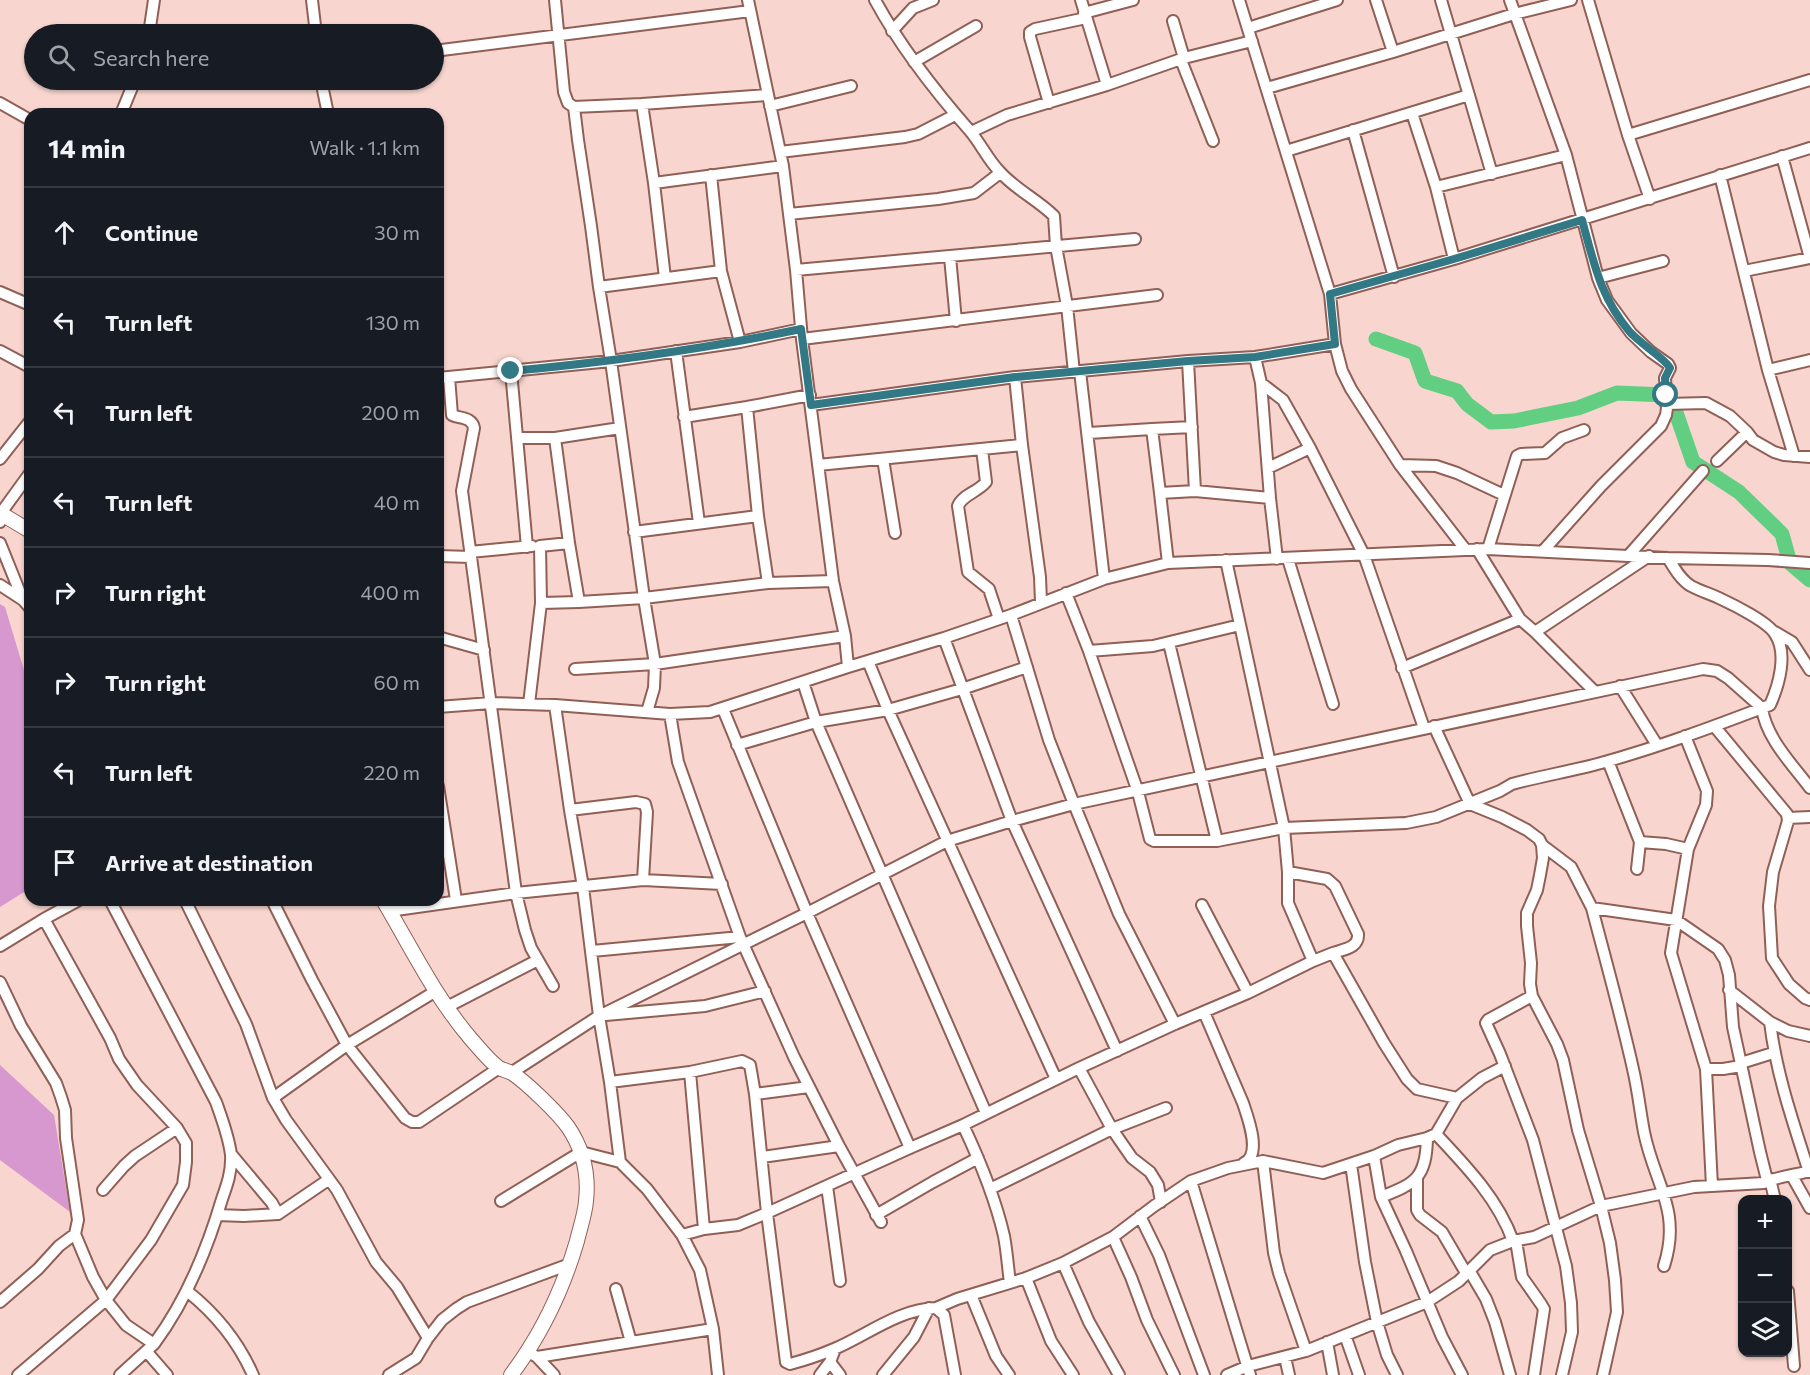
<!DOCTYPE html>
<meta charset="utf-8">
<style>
body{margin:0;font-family:Commissioner,sans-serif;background:#20242c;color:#f1f3f6}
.controls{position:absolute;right:18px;bottom:18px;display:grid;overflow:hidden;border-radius:12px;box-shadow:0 2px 4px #0004}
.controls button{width:54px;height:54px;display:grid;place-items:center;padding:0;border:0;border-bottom:2px solid #363941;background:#171b24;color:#f1f3f6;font:30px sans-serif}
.stop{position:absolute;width:18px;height:18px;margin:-14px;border:4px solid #327885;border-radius:50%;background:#fff}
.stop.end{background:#327885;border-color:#fff;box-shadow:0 2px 6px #0008}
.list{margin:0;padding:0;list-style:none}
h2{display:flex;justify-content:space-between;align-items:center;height:78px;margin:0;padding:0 24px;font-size:26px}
h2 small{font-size:20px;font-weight:400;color:#9ea1a6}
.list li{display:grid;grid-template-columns:39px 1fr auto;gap:18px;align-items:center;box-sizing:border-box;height:90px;padding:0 24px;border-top:2px solid #363941}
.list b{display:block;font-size:22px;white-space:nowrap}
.list em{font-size:20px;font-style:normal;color:#9ea1a6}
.icon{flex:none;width:33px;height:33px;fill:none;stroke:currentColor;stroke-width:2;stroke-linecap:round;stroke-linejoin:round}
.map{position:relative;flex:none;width:1810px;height:1375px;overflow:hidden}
.search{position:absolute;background:#171b24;box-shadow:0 2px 4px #0004;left:24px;top:24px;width:420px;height:66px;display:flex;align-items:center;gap:15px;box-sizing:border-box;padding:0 21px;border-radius:33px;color:#9ea1a6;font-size:22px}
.panel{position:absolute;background:#171b24;box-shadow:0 2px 4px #0004;left:24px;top:108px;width:420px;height:798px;border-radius:18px}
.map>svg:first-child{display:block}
.green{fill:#d798cf}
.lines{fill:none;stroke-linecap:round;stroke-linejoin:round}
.river{stroke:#62ce82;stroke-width:15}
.minor-casing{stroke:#905f56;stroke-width:14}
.major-casing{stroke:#905f56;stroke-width:16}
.minor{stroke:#fff;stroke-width:10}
.major{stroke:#fff;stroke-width:14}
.route{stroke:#327885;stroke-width:8}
</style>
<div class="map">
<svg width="1810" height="1375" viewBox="0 0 1810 1375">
<rect width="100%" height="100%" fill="#f8d6cf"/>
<!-- green -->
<path class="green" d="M0,604L5,607L30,690V874L29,889L0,907Z
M0,1065L54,1115L70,1212L0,1160Z"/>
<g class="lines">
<!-- river -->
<path class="river" d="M1376,339L1415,353L1425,381L1457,391L1467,404L1491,422L1514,421L1578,408L1617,393L1666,395L1673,404L1693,462L1739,492L1782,534L1790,563L1810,580"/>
<!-- minor casing -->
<g class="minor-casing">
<path id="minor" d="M312,0L316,34
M555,0L564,92L568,103L574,107L642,104L767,95
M748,0L783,166L796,270L802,339L833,581L845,636L848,667
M875,0C901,48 934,90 970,131C981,144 988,160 1000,172C1015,189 1038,200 1054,216L1056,246L1067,306L1074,372
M1081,0L1107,85
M1239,0L1330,294L1335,344L1342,371L1351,389L1400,465L1465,549
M1441,0L1492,174
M1510,0L1566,155L1598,278L1607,300L1631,333L1651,352L1668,364L1670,368L1665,378L1667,408L1666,415L1661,426L1601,486L1543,551
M1588,0L1628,135L1650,199
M1084,13L1133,0
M1173,21L1184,58
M1248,28L1337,0
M892,31L913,8L933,0
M149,34L154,0
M434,51L750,11
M1393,52L1514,14L1571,0
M1181,60L1213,141
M914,62L976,26
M321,80L328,114
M1267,88L1393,52L1376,0
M0,103L30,120
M1049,103L1030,37V32L1035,29L1086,18
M642,104L654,183
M770,106L851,86
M574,107L578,140L591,226L599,287L611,361L644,598L655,664L654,688L647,712
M1412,113L1436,187L1454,259
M121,114L135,80
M1353,130L1394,277
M971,132L1007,115L1107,85L1184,58L1252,41
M1628,135L1810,80
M1286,151L1469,95
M780,152L905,137L918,134L955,115
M1720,175L1768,370L1794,456
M1436,187L1566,155
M789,214L938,199L974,193L1000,173
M950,257L956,321
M796,270L1135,239
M721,271L740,342
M1744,271L1810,258L1782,156
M665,278L654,183L783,166
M1598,278L1663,261
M599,287L721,271L711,175
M0,292L30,305
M1330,294L1454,259L1810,148
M802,339L1157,295
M0,351L30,367
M676,351L699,523
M1255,357L1261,383L1270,498L1277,559
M1188,361L1195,491
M1768,370L1810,360
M511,371L527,547
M1080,371L1104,579
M1015,377L1022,445L1040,577L1041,602
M438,378L611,361L740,342L801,329
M1261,383L1283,400L1310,448L1364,555L1424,728
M1666,404L1706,403L1730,416L1747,432L1753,440L1774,452L1784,455L1810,457
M811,405L1015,377L1188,361L1255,357L1335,344
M684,417L747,407L810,395
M1192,427L1152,429L1160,493L1195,491L1270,498
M1089,433L1152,429
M517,438H555L620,428
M982,449L986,482C978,492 962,495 958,506L968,572L989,589L999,619
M0,459L30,421
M883,459L895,533
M1717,461L1747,432
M818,465L1022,445
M1400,465L1436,466L1457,473L1504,495
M1268,468L1310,448
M1160,493L1168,563
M758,516L768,583
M0,522L1,513L30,473
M634,532L758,516L747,407
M0,543L23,600L30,608
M1477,549L1520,619L1535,632L1595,692
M1488,549L1517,456L1521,454L1545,453L1562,438L1584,430
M470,552L532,546
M1629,555L1703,471
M438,556L471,557L462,491L474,428C472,417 461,419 452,415L449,377
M471,557L516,893L525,930L531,948L553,986
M1288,559L1333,704
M1226,560L1284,828L1288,872V903L1313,961
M0,585L23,600
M1066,593L1089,651L1138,792L1150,839L1154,841H1217L1284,828L1406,823L1436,817L1500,791L1512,784C1541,776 1572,771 1601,763C1659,747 1715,726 1770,705C1779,685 1788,653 1775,634C1768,622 1734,605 1721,599C1711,594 1700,591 1691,586C1681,580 1674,568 1668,558
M579,602L644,598L768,583L833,581
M541,603L579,602L569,543L555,438
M1011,615L1049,740L1074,804L1119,914L1175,1024
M1535,632L1649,556
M1775,632L1792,642L1810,670
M438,637L484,650
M944,638L1012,821L1117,1051
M1169,643L1217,841
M1089,651L1153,646L1240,625
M868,661L888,710L1056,1079
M1402,668L1520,619
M575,669L655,664L845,636
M803,682L816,722L986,1113
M1620,686L1657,745
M529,704L541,603L540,546L569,543
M555,705L570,810L583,887L599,1016L610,1082L620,1162
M438,707L491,703L555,705L670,714L710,712L848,667L944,638L1011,615L1104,579L1168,563L1488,549L1668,558L1768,560L1810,563
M723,709L807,913L910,1148
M670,714L678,762L740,937L794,1057L839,1146L881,1222
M1434,726L1470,804L1502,817L1527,830L1539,839L1542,845L1571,867L1592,908L1676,920L1718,949L1725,960L1729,975L1733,1027L1760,1152L1767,1180
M1715,727L1787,814L1788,821L1773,872L1769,906L1772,958L1789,984L1805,998L1810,1000
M1685,736L1707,791L1706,805L1688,849L1671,953L1706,1069L1712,1186
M737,745L816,722L888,710L962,689L1027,667
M1608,761L1640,842L1637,869
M438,786L456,900
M570,810L636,802L645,804L647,812L643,880
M1788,818L1810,817
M1640,842L1666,844L1688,849
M1542,845L1543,858L1540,875L1537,890L1527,913V926L1531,963L1530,984L1532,996L1557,1044L1563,1060L1578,1130L1601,1206L1610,1243L1615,1280L1617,1312L1603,1375
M1288,872L1327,879L1335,886L1358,934C1359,948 1344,949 1333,953L1384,1043L1407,1079L1417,1089L1457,1098
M185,900L246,1024L273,1098L286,1120L337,1190L376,1262L397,1287L428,1338
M272,900L312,980L347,1045L405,1118L412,1122H419L499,1068
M1202,905L1248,993
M1592,908C1606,962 1621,1015 1633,1069C1638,1090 1640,1111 1644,1132C1654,1183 1682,1210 1664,1266
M389,911L516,893L643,880L722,884
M0,946L44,919
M592,951L740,937
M0,982L21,1026L56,1083L61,1097L65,1110L66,1138L78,1220L75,1234L93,1277L106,1300L126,1325L154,1344C186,1301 207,1250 222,1199C227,1185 232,1171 231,1155C229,1137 222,1119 216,1102L110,900
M1729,990L1770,1022L1788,1031L1810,1036
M1532,996L1488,1020L1486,1023L1500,1054L1533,1140L1566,1266L1571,1303L1572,1332L1562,1375
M447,1007L538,960
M1204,1012L1243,1103C1248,1118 1262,1155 1244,1163
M606,1015L705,1006L765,991
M1770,1022C1776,1073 1793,1122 1809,1172
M1741,1063L1773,1053
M1079,1068L1112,1129L1132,1158L1150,1172L1158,1185L1161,1202
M1706,1069H1723L1741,1066
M690,1072L704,1229
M511,1073L599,1016L807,913L947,841L1012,821L1074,804L1703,669L1717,671L1728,678L1762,708C1766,738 1792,764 1810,788
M610,1082L690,1072L742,1061L750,1065L755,1094L767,1213L786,1362L790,1364C805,1360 820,1355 834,1349C867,1335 899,1309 936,1308L944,1315L955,1375
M755,1094L809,1087
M273,1098L347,1045L436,991
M963,1125C980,1161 995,1197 1004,1236C1007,1252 1008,1268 1010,1283
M1436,1134C1466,1166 1498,1199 1513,1241
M231,1154L272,1203L278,1214
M1374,1156L1381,1197L1406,1251L1442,1337L1462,1375
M762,1157L839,1146
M1263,1161L1274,1253L1279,1273L1306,1351
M1351,1164L1365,1262L1377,1322L1387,1355L1397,1375
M1792,1176L1810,1208
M1417,1179V1210L1420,1215L1442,1232L1466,1273
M1770,1179L1775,1200
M1191,1181L1250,1375
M827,1186L840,1281
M990,1189L1112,1129L1166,1108
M103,1190L124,1166L135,1156L177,1128
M1381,1197C1416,1183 1426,1178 1427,1138
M501,1201L581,1152L620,1162L647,1189L682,1235L700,1270L713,1329L718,1375
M217,1215L244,1216L278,1214L328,1180
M876,1215L933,1182L978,1158
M1140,1216L1159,1255L1204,1375
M682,1235L704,1229L738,1225L767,1213L910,1148L963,1125L1079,1068L1175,1024L1248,993L1313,961L1333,953
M1113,1237L1131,1277L1147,1320L1174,1375
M1516,1241L1522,1277L1541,1304L1544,1309L1534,1375
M1063,1263L1089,1322L1119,1375
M1469,1270L1486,1299L1495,1322L1510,1375
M1026,1278L1051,1341L1073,1375
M616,1289L631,1342
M187,1291C216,1314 238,1341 253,1375
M1788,1291L1794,1366
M971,1295L996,1356L1009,1375
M0,1302L38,1269L59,1246L75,1234
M936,1308L957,1299L1026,1278L1063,1263L1113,1237L1154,1206L1191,1181L1228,1168L1263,1161L1323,1173L1374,1156L1398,1145L1427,1138L1436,1134L1457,1098L1482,1078L1505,1066
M1345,1335L1359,1375
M1327,1342L1333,1375
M147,1352L167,1375
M528,1352L537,1357L713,1329
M537,1357L554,1375
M1285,1357L1289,1375
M830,1362L840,1375
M18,1375L106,1300L151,1240L183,1185L186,1162V1143L177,1128L137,1085L119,1059L110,1038L44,919L79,900
M120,1375L154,1344
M389,1375L416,1358L428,1338L442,1320L456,1309L467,1302L570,1264
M820,1375L830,1362L835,1349
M883,1375L914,1337L929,1308
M1227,1375L1248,1366L1306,1351L1427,1302L1459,1281L1490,1250L1513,1241L1534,1237L1601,1206L1694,1187L1764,1183C1770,1178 1800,1174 1810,1171"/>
</g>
<!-- major casing -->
<g class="major-casing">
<path id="major" d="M0,513L30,531
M383,900C411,947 435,997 471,1039C479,1048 489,1061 499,1068C503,1070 508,1071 512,1073C527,1083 558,1113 568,1127C583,1149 589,1174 586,1201C585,1214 580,1228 577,1241C563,1289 541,1335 511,1375"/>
</g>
<!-- minor -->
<use href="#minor" class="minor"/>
<!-- major -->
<use href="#major" class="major"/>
</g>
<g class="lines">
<!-- route -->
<path class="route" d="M511,371C609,362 705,349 801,329L811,405L1015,377L1188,361L1255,357L1335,344L1330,294L1454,259L1582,220C1594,263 1600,296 1629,331C1638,342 1667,360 1670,368L1665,378L1666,395"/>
</g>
</svg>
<div class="controls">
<button>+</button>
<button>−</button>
<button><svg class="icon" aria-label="layers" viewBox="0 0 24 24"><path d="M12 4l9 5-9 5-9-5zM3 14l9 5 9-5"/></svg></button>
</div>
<div class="stop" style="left:1666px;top:395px"></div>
<div class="stop end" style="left:511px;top:371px"></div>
<div class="search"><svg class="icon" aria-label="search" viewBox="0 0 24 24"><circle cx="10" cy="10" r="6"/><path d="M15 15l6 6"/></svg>Search here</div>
<section class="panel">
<h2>14 min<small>Walk · 1.1 km</small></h2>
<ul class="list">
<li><svg class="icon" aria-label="ahead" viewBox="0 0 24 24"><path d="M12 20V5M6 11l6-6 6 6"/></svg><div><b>Continue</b></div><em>30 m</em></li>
<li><svg class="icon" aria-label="left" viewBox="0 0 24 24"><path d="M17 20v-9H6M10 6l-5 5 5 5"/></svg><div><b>Turn left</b></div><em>130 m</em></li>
<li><svg class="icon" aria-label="left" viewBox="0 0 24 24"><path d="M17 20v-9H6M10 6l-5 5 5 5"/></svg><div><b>Turn left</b></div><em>200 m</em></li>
<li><svg class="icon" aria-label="left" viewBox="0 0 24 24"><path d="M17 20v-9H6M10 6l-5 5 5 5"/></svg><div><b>Turn left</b></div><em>40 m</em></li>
<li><svg class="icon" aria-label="right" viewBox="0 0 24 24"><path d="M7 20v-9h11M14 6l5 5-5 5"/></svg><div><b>Turn right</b></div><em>400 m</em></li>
<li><svg class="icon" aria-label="right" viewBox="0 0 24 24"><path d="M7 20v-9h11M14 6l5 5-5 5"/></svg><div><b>Turn right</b></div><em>60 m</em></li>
<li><svg class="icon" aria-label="left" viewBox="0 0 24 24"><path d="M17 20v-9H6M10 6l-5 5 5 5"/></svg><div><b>Turn left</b></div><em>220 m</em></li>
<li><svg class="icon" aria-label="arrive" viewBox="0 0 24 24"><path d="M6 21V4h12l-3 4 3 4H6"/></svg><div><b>Arrive at destination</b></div></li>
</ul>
</section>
</div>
